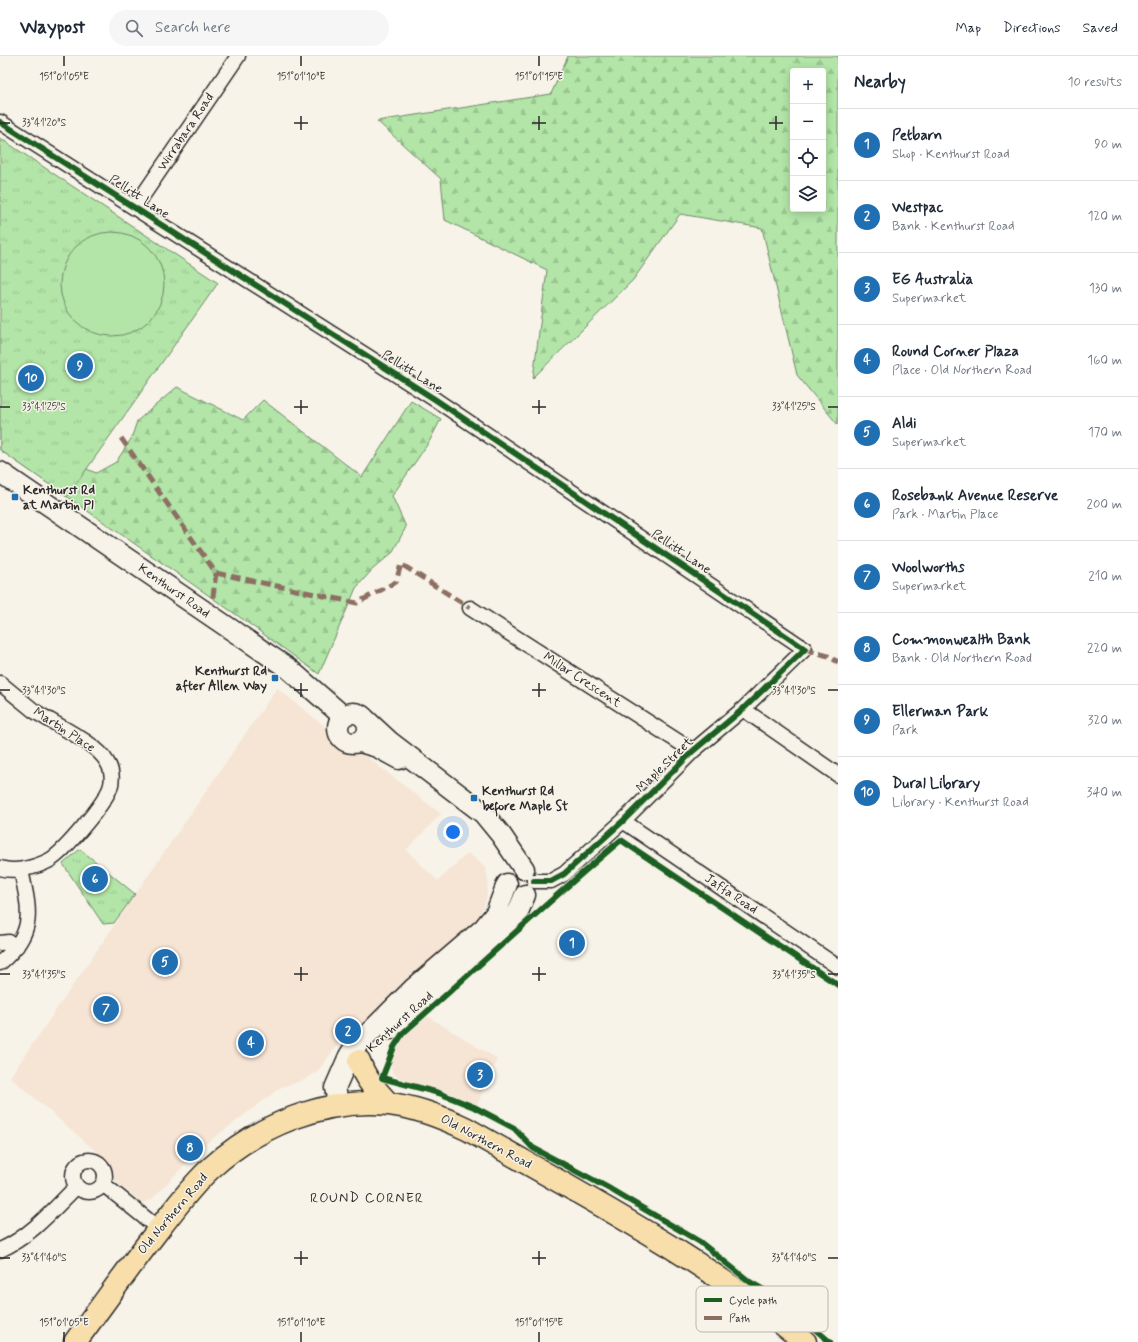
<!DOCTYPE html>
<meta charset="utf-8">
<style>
body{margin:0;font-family:Mynerve,sans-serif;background:#f6f6f7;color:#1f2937}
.controls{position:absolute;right:12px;top:12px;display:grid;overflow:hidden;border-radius:4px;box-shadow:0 2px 10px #0003}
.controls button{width:36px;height:36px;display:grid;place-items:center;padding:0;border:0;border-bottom:1px solid #e0e1e3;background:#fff;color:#1f2937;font:20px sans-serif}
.you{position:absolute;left:453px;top:776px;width:14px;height:14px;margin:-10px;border:3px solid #fff;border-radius:50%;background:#1a73e8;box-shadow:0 0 0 6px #1a73e833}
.badge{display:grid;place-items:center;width:26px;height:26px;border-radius:50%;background:#1f6fb2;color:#fff;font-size:13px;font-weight:700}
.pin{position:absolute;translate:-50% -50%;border:2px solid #fff;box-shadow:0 1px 4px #0006}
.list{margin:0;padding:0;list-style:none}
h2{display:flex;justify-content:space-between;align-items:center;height:52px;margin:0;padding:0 16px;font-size:17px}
h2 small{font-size:13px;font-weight:400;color:#747a83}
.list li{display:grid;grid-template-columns:26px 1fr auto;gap:12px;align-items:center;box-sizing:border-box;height:72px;padding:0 16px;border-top:1px solid #e0e1e3}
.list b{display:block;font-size:15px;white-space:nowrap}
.list p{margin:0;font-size:13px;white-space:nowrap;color:#747a83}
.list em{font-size:13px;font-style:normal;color:#747a83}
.icon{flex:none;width:22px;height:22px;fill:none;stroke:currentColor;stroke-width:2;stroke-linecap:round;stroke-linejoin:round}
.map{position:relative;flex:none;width:838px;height:1286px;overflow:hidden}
header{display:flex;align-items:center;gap:24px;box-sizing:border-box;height:56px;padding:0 20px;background:#fff;border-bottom:1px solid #e0e1e3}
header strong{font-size:19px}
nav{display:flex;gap:22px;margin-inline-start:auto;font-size:14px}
.search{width:280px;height:36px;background:#f6f6f7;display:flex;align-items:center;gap:10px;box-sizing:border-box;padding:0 14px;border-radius:22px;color:#747a83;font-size:15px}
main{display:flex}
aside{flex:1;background:#fff}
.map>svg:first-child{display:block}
.built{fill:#f6e4d4}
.forest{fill:url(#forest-firs);stroke:#6e8869;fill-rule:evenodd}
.park{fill:url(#park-tufts);stroke:#6e8869}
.pitch{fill:#b2e5a7;stroke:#6e8869}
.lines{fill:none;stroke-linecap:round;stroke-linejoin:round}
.street-casing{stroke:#2b2b2b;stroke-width:17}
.secondary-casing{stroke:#2b2b2b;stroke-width:23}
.primary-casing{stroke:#2b2b2b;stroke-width:25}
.street{stroke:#f7f3e8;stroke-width:14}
.secondary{stroke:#f7f3e8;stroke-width:20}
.primary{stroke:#f8deab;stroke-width:22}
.quiet{stroke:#8d6e63;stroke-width:5;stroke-dasharray:10 5;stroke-linecap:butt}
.cycleway-casing{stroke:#f7f3e8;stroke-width:8}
.cycleway{stroke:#1b5e20;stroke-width:6}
.ticks{fill:none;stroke:#2b2b2b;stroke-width:1.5}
.poi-dot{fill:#1f6fb2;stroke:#f7f3e8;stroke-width:1.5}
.labels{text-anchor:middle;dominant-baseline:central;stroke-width:3;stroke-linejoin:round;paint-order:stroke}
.street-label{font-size:13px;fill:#2b2b2b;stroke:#f7f3e8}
.poi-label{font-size:13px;font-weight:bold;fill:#2b2b2b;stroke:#f7f3e8;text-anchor:start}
.neighbourhood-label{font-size:14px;letter-spacing:1px;fill:#2b2b2b;stroke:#f7f3e8}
.key{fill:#f7f3e8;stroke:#bab7af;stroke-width:1}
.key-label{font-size:11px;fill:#2b2b2b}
.ticks-label{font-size:10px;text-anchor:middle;fill:#2b2b2b;stroke:#f7f3e8;stroke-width:3;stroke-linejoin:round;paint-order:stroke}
</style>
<header>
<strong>Waypost</strong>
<div class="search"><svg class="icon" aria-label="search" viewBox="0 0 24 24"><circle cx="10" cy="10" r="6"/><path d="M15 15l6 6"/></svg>Search here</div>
<nav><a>Map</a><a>Directions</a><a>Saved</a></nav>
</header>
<main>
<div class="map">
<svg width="838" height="1286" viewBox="0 0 838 1286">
<defs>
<pattern id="forest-firs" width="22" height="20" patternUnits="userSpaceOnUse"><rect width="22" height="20" fill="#b2e5a7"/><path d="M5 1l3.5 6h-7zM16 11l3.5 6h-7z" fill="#99c590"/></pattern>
<pattern id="park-tufts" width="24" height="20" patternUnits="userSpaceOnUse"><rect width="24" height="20" fill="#b2e5a7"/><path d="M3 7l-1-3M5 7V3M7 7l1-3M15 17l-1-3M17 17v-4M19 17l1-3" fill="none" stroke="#99c590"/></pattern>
</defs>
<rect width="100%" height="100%" fill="#f7f3e8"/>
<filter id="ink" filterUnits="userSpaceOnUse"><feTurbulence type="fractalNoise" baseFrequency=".025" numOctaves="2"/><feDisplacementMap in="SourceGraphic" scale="8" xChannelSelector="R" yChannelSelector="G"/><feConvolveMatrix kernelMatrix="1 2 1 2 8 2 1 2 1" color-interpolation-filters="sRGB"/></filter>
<g filter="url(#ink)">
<!-- built -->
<path class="built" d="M277,632L334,678L338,687L347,694L359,695L441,758L406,794L438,825L468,797L486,812L488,826L486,844L479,861L471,872L339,987L317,1016L304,1024L281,1031L203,1090L152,1143L142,1147L115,1125L110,1107L10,1021Z
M427,960L497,1003L476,1051L440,1036L412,1028L393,1018L391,1011L396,992L407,977Z"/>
<!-- forest -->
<path class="forest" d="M568,0H838V369L797,319L762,172L680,158L633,224L533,322L547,214L445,164L441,123L377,65L551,38ZM793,15H823V153H793Z
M177,331L243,364L263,344L362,421L411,345L441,363L429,386L392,440L406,471L392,497L372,514L356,532L319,618L241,562L0,394V353L87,413L96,417L116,406L131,383L137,365Z"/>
<!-- park -->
<path class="park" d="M0,82L218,227L67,441L0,394Z
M80,793L135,838L114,867L103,868L63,808Z"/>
<!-- pitch -->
<path class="pitch" d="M60 228a52 52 0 1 1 104 0a52 52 0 1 1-104 0Z"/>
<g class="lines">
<!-- street casing -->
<g class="street-casing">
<path id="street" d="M0,66L436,344L805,593L743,653L693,695L623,765L564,818L551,825H534
M135,151L238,0
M470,552L693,695
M0,627C11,636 22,645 33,654C53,668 96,686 107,706C112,713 113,724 110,732C104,748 65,795 50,804C37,811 15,817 0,812
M743,653L838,719
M623,765L838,911
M0,887L9,886L17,890
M0,907C36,877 30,856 21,814
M73 1120a16 16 0 1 1 32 0a16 16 0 1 1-32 0Z
M103,1128L159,1173
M0,1194C30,1181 53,1154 76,1131"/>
</g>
<!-- secondary casing -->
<g class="secondary-casing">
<path id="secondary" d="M0,416L289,613L343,660
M338 672a15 15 0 1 1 30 0a15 15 0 1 1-30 0Z
M364,662L390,686L483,757L501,779L524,813
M360,686L377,691L399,703
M390,973L504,875L518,856L525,839
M339,1050L335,1032L349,1000L354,992L414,932L484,872L496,857L507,828"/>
</g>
<!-- primary casing -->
<g class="primary-casing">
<path id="primary" d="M359,1005C365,1024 376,1034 389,1048
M75,1286C104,1247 132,1207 162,1169C178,1149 192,1129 211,1112C257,1070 326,1041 389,1048C416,1051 442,1061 467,1073C582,1139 702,1201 805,1286"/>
</g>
<!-- street -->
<use href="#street" class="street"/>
<!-- secondary -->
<use href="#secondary" class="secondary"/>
<!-- primary -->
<use href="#primary" class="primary"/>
<!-- quiet -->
<path class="quiet" d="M121,382L216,517L212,548
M216,517L357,547L396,526L401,508L470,552
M805,593L828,600L838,606"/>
<!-- cycleway casing -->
<g class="cycleway-casing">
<path id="cycleway" d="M0,66L436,344L805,593L743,653L693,695L623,765L564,818L551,825H534
M830,1286L781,1244L750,1226L700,1186L610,1133L533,1092L514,1072L474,1051L439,1037L382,1022L394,991L403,977C476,913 547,846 621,784L838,929"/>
</g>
<!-- cycleway -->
<use href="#cycleway" class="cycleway"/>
</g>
</g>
<!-- ticks -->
<path class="ticks" d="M64,0V10M301,0V10M539,0V10M301,60V74M539,60V74M776,60V74M0,67H10M294,67H308M532,67H546M769,67H783M301,344V358M539,344V358M0,351H10M294,351H308M532,351H546M828,351H838M301,627V641M539,627V641M0,634H10M294,634H308M532,634H546M828,634H838M301,911V925M539,911V925M0,918H10M294,918H308M532,918H546M828,918H838M301,1195V1209M539,1195V1209M0,1202H10M294,1202H308M532,1202H546M828,1202H838M64,1276V1286M301,1276V1286M539,1276V1286"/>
<!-- markers -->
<g class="poi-dot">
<rect x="11" y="437" width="8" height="8" rx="2"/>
<rect x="271" y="618" width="8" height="8" rx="2"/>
<rect x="470" y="738" width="8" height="8" rx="2"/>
</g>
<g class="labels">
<!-- street labels -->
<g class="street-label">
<text transform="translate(186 76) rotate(-56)">Wirrabara Road</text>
<text transform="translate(139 141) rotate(33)">Pellitt Lane</text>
<text transform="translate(412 316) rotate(32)">Pellitt Lane</text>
<text transform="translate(681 496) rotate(34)">Pellitt Lane</text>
<text transform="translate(174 535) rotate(35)">Kenthurst Road</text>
<text transform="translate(582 624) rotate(33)">Millar Crescent</text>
<text transform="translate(64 674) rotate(33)">Martin Place</text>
<text transform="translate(665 709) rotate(-44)">Maple Street</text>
<text transform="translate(731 838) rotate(34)">Jaffa Road</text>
<text transform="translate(400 966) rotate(-42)">Kenthurst Road</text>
<text transform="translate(486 1086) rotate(28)">Old Northern Road</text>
<text transform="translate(173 1158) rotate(-50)">Old Northern Road</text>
</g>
<!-- poi labels -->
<g class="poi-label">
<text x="23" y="434">Kenthurst Rd<tspan x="23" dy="15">at Martin Pl</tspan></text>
<text x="267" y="615" text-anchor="end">Kenthurst Rd<tspan x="267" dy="15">after Allen Way</tspan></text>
<text x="482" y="735">Kenthurst Rd<tspan x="482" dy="15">before Maple St</tspan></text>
</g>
<!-- neighbourhood labels -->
<g class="neighbourhood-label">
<text x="367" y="1142">ROUND CORNER</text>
</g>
</g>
<!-- legend -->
<rect x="696" y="1230" width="132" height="46" rx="6" class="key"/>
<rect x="704" y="1242" width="18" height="4" fill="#1b5e20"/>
<rect x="704" y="1260" width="18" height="4" fill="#8d6e63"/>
<g class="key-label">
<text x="729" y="1248">Cycle path</text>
<text x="729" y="1266">Path</text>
</g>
<g class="ticks-label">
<text x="64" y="24">151°01'05"E</text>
<text x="301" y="24">151°01'10"E</text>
<text x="539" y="24">151°01'15"E</text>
<text x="44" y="70">33°41'20"S</text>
<text x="44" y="354">33°41'25"S</text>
<text x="794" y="354">33°41'25"S</text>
<text x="44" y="638">33°41'30"S</text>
<text x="794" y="638">33°41'30"S</text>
<text x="44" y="922">33°41'35"S</text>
<text x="794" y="922">33°41'35"S</text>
<text x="44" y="1205">33°41'40"S</text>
<text x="794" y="1205">33°41'40"S</text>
<text x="64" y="1270">151°01'05"E</text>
<text x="301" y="1270">151°01'10"E</text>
<text x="539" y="1270">151°01'15"E</text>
</g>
</svg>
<div class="controls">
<button>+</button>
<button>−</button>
<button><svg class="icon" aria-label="locate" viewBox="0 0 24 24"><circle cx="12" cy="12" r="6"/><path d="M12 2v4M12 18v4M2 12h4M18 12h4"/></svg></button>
<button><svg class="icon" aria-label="layers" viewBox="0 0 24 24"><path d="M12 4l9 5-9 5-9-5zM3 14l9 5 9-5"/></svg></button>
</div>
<div class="you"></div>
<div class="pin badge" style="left:572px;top:887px">1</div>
<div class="pin badge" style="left:348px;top:975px">2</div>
<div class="pin badge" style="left:480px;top:1019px">3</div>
<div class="pin badge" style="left:251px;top:987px">4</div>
<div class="pin badge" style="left:165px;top:906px">5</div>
<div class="pin badge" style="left:95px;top:823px">6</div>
<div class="pin badge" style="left:106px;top:953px">7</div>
<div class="pin badge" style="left:190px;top:1092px">8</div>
<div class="pin badge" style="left:80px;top:310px">9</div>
<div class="pin badge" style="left:31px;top:322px">10</div>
</div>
<aside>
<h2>Nearby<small>10 results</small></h2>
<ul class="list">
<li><span class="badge">1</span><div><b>Petbarn</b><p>Shop · Kenthurst Road</p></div><em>90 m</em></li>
<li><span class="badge">2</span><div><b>Westpac</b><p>Bank · Kenthurst Road</p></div><em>120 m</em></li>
<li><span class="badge">3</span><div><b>EG Australia</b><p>Supermarket</p></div><em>130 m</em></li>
<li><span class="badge">4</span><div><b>Round Corner Plaza</b><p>Place · Old Northern Road</p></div><em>160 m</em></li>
<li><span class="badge">5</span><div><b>Aldi</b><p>Supermarket</p></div><em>170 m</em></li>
<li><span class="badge">6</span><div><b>Rosebank Avenue Reserve</b><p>Park · Martin Place</p></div><em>200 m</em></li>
<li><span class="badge">7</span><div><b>Woolworths</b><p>Supermarket</p></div><em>210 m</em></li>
<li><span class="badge">8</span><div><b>Commonwealth Bank</b><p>Bank · Old Northern Road</p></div><em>220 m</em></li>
<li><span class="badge">9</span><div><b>Ellerman Park</b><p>Park</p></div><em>320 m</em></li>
<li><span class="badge">10</span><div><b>Dural Library</b><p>Library · Kenthurst Road</p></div><em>340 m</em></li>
</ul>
</aside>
</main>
